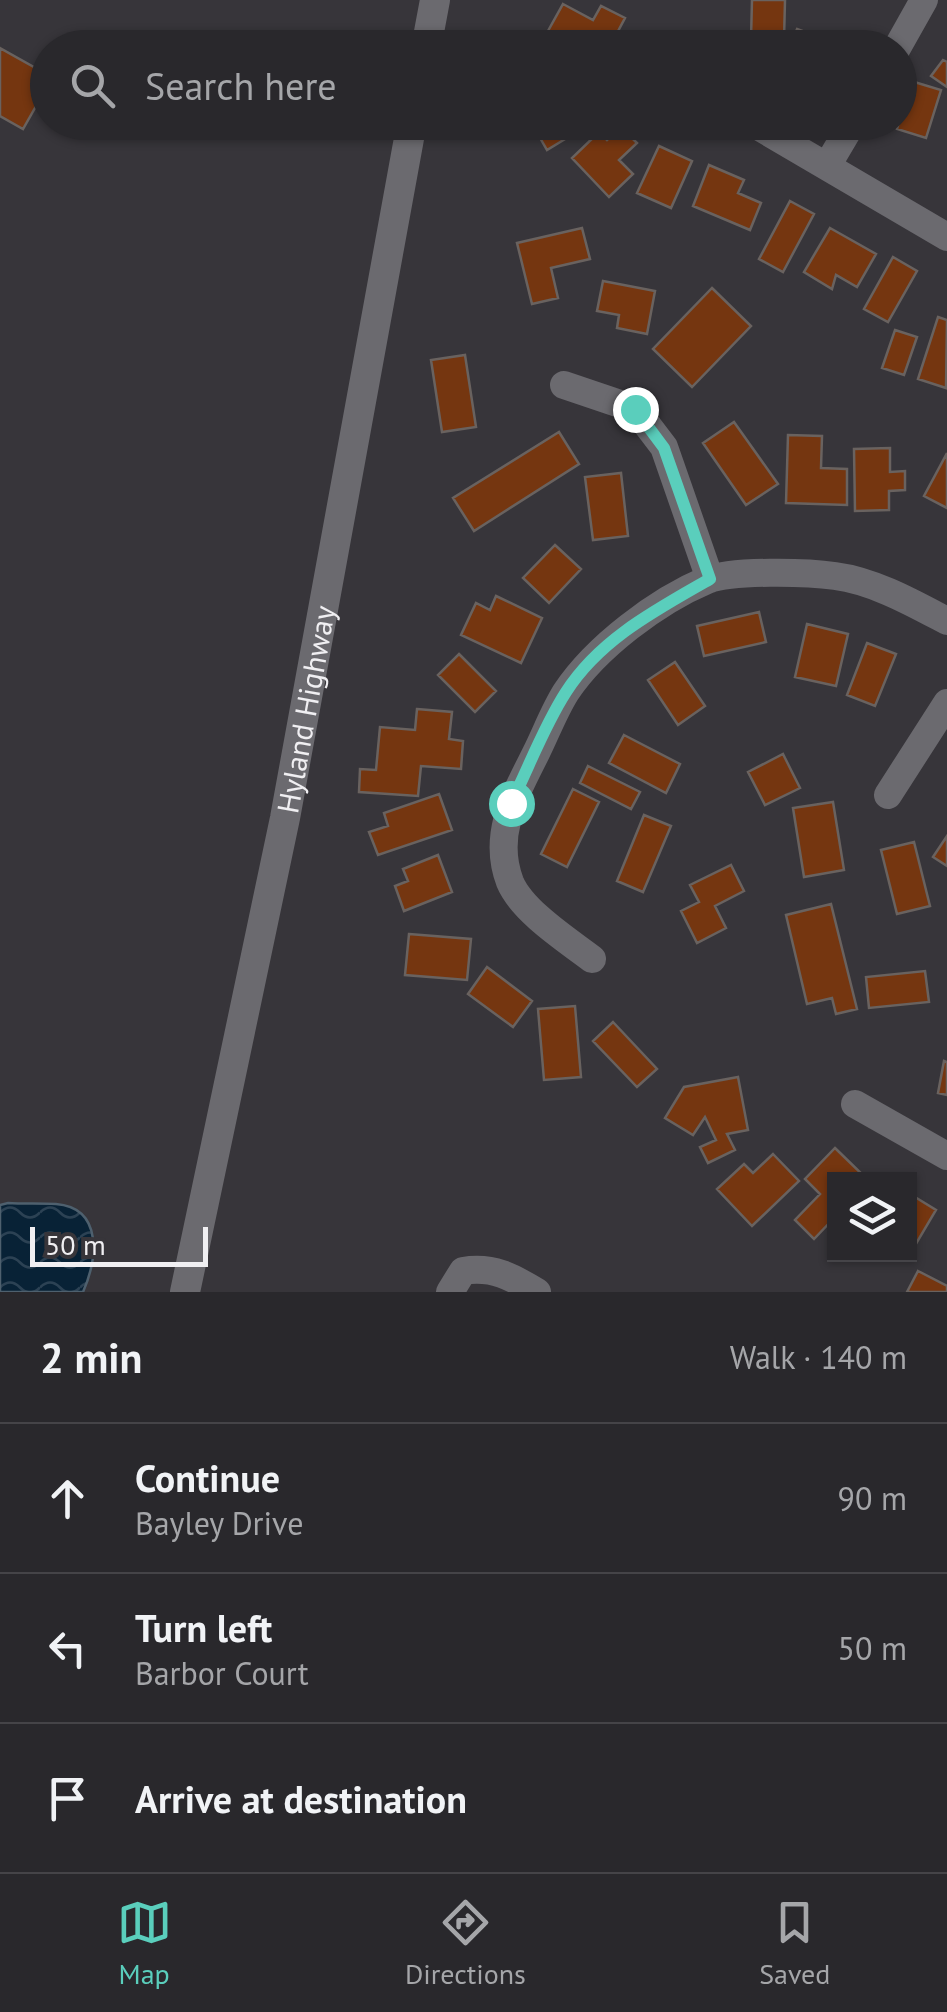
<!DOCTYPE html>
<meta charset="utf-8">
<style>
body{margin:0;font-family:"PT Sans",sans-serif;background:#313034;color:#f1f3f6}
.controls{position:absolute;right:30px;bottom:30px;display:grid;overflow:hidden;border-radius:0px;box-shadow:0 2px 8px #0004}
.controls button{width:90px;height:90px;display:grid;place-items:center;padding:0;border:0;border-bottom:2px solid #454448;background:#29282c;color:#f1f3f6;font:50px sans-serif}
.scale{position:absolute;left:30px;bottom:25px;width:178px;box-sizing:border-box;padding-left:10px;border:5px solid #f0eff2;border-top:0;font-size:28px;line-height:35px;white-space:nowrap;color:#f0eff2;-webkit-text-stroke:8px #37353a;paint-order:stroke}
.stop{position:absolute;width:30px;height:30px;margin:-22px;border:8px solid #5acebc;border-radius:50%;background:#fff}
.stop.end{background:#5acebc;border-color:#fff;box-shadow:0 2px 10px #0008}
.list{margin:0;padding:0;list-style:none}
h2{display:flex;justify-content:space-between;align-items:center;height:130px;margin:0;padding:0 40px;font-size:42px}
h2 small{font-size:32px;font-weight:400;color:#a5a6a9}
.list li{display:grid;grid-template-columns:65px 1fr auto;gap:30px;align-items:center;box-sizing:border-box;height:150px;padding:0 40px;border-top:2px solid #454448}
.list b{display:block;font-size:38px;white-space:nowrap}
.list p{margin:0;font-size:32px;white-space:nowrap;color:#a5a6a9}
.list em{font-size:32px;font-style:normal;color:#a5a6a9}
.icon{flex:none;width:55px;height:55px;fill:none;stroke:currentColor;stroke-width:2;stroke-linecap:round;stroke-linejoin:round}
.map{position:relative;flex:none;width:947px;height:1292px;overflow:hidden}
.search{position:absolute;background:#29282c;box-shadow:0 2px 8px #0004;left:30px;right:30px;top:30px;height:110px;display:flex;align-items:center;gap:25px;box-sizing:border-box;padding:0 35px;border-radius:55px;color:#a5a6a9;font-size:38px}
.sheet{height:580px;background:#29282c}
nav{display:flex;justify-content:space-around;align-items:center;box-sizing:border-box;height:140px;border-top:2px solid #454448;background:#29282c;font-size:28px;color:#a5a6a9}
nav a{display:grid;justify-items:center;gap:5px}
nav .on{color:#5acebc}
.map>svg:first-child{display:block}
.water{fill:url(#water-waves);stroke:#4e606e;stroke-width:2.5}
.building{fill:#753610;stroke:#69625f;stroke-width:2.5}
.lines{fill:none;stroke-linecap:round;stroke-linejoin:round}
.street{stroke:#6b6a6f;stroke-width:28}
.secondary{stroke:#6b6a6f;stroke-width:30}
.route{stroke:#5acebc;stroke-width:12}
.labels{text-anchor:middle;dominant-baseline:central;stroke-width:8;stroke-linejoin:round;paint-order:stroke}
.street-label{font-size:30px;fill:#f0eff2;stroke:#37353a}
</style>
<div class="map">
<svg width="947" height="1292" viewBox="0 0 947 1292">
<defs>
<pattern id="water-waves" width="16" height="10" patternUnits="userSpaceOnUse" patternTransform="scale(2.5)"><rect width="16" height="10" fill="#082236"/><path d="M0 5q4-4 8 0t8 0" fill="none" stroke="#2c4254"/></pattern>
</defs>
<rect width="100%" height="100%" fill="#37353a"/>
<!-- water -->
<path class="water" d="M8,1203C24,1204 40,1203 56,1204C104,1208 97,1260 83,1292H0V1205Z"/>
<!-- building -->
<path class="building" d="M752,0H785L784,40L751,39Z
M563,4L593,20L601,6L625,18L609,48H579L548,31Z
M797,29L843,46L842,48H790Z
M0,48L48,75V85L23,129L0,116Z
M943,60L947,62V87L931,76Z
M911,81L941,90L926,138L897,129Z
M531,122H593L547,150Z
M621,127L637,143L619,160L633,174L609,197L572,158L599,132L607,140Z
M659,146L692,161L671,208L637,193Z
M709,165L744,180L738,193L761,203L750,230L693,206Z
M790,201L814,214L783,272L759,259Z
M582,228L590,259L551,268L558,298L532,304L517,243Z
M830,228L876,254L857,287L836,275L832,289L804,272Z
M893,257L917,271L888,322L864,309Z
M603,281L655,291L647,334L617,328L619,315L597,311Z
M712,288L751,326L692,387L653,349Z
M938,317L947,320L946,388L918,379Z
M895,330L917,337L904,375L882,368Z
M465,355L476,427L442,432L431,360Z
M734,422L778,484L746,505L703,443Z
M559,432L579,464L474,531L453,498Z
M788,435L822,436L821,468L847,469V505L786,503Z
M890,448V472L905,471V490L889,491V510L855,511L854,449Z
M947,453V508L924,496Z
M621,473L628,536L593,540L585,477Z
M555,545L581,569L549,603L523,578Z
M496,596L542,618L521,663L461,635L476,603L490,610Z
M759,612L766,642L704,656L697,626Z
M807,624L848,634L836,686L795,677Z
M867,643L896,654L875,706L847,695Z
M459,654L496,691L475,712L438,675Z
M675,662L705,706L678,725L648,680Z
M417,709L452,712L449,739L463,741L461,769L421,766L418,796L359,792L360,769L376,770L380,727L415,730Z
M624,735L680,764L666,793L609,763Z
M783,754L800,788L765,805L748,772Z
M588,766L640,792L631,809L580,783Z
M573,789L599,802L567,867L541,854Z
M439,794L452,830L378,855L369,832L388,826L384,813Z
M833,802L844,870L804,877L793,808Z
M644,815L671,826L643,892L617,881Z
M947,836V866L933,857Z
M914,842L930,906L897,914L881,850Z
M438,855L452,892L404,911L395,886L408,881L403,869Z
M731,865L744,891L715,906L726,928L697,943L681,911L699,902L690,885Z
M831,904L857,1009L836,1014L832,998L807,1004L786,915Z
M409,934L471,939L467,980L405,975Z
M487,967L532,1001L513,1027L468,994Z
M925,971L929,1002L869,1008L866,977Z
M575,1006L581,1077L544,1080L538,1009Z
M613,1022L657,1069L637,1087L593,1041Z
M944,1061L947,1062V1095L938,1093Z
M738,1077L748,1130L727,1134L735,1150L708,1163L700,1147L716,1140L705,1117L693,1135L665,1118L684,1087Z
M835,1148L868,1180H834V1218L814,1239L795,1220L820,1194L805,1179Z
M773,1154L799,1181L752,1226L717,1189L744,1164L753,1173Z
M910,1194L936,1210L910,1254Z
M918,1271L947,1286V1292H907Z"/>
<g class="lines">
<!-- street -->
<path class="street" d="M897,48L924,0
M751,122L947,237
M827,166L853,122
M564,385L635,409L664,447L710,579
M888,795L947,703
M592,959C567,940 522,911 510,882C492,835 515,795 536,753C546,733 554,711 566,692C596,647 657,601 707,580C732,570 807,572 835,576C874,581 913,603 947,621
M855,1104L947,1156
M450,1292L463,1271C493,1266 512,1277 537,1292"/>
<!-- secondary -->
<g class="secondary">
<path d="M426,48L435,0"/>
<path id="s1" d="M185,1292L285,818L412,122"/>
</g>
</g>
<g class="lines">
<!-- route -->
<path class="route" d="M511,803C529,767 544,726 566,692C600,639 656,610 710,579L664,448L635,409"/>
</g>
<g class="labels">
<!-- street labels -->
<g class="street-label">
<text stroke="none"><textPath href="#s1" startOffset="595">Hyland Highway</textPath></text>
</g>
</g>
</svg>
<div class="controls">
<button><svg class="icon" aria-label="layers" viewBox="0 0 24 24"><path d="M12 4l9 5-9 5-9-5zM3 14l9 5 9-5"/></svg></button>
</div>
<div class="scale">50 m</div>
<div class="stop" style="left:511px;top:803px"></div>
<div class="stop end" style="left:635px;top:409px"></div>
<div class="search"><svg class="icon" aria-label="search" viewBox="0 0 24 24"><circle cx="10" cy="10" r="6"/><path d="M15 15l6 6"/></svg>Search here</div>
</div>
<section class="sheet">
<h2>2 min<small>Walk · 140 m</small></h2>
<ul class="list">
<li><svg class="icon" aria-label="ahead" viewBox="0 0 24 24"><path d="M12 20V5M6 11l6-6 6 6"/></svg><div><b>Continue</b><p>Bayley Drive</p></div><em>90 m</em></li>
<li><svg class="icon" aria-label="left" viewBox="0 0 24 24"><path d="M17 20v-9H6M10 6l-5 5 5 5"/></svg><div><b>Turn left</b><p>Barbor Court</p></div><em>50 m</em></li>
<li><svg class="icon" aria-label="arrive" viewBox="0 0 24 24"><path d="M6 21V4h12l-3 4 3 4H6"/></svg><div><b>Arrive at destination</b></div></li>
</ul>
</section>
<nav>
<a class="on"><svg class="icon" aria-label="map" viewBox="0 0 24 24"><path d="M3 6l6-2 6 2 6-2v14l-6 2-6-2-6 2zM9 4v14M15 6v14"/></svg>Map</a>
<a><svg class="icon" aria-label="directions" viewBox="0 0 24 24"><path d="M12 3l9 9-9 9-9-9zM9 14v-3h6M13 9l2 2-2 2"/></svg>Directions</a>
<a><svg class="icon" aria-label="saved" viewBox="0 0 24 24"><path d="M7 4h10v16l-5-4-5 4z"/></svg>Saved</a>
</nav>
